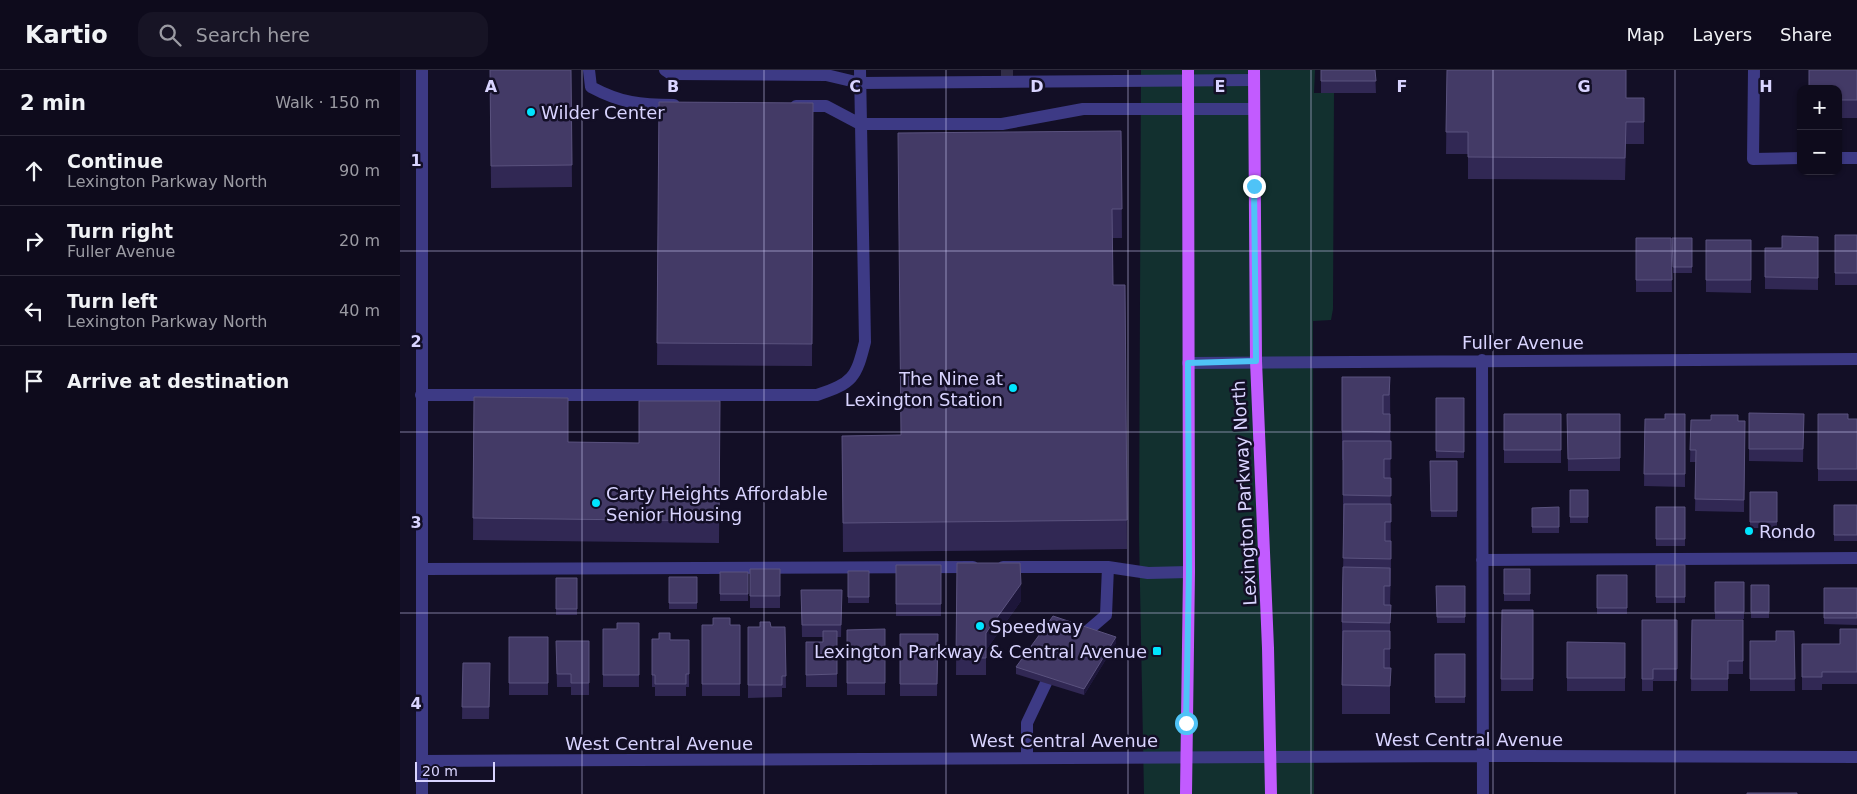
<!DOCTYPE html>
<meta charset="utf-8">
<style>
body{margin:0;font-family:"DejaVu Sans",sans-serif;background:#171425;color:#f1f3f6}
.controls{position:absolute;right:15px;top:15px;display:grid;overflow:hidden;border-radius:10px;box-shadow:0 1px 4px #0004}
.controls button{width:45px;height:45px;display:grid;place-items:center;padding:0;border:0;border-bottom:1px solid #2e2b3b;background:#0e0b1c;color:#f1f3f6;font:25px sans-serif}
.scale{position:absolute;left:15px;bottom:12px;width:80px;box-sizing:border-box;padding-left:5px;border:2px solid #d9d4ff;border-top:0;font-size:14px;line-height:18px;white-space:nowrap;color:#d9d4ff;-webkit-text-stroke:4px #130f26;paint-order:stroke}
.stop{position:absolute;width:15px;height:15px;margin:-11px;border:4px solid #4fc3f7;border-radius:50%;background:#fff}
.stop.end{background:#4fc3f7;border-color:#fff;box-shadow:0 1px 5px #0008}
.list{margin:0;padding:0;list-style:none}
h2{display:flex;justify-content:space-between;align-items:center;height:65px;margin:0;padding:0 20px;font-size:21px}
h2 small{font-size:16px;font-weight:400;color:#9b9ba3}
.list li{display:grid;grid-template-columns:32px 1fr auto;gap:15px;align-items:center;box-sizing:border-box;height:70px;padding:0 20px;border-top:1px solid #2e2b3b}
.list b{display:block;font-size:19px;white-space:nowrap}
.list p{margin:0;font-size:16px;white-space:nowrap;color:#9b9ba3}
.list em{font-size:16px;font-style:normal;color:#9b9ba3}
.icon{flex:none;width:28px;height:28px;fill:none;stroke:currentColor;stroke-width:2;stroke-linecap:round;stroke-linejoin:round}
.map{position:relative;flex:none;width:1457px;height:724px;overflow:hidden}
header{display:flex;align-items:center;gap:30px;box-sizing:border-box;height:70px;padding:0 25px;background:#0e0b1c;border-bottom:1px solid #2e2b3b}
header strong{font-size:24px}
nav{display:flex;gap:28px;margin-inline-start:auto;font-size:18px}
.search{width:350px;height:45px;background:#171425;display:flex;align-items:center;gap:12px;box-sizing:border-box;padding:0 18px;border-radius:15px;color:#9b9ba3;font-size:19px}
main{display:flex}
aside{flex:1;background:#0e0b1c}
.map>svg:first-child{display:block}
.green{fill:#12302f}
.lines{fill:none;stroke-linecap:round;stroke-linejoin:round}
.minor-tunnel{stroke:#312d47;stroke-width:12;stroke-dasharray:12 6;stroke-linecap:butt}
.minor{stroke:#3d3a85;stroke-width:12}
.major{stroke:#c25bff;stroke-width:12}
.wall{fill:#312854}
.shaded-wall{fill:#1d163a}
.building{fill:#433a66;stroke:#5a527e}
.route{stroke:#4fc3f7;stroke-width:6}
.grid{fill:none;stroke:#d9d4ff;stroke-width:1;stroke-opacity:0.55}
.poi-dot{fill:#00e5ff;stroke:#130f26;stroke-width:2}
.labels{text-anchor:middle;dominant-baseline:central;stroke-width:5;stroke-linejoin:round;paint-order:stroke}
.poi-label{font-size:18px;fill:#d9d4ff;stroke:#130f26;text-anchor:start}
.street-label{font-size:18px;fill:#d9d4ff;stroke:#130f26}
.grid-label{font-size:16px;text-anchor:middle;font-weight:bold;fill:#d9d4ff;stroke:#130f26;stroke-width:5;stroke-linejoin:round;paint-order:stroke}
</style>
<header>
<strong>Kartio</strong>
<div class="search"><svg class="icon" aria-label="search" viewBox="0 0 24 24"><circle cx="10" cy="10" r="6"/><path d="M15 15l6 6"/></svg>Search here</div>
<nav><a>Map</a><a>Layers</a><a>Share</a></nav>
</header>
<main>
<aside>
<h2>2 min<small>Walk · 150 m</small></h2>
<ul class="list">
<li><svg class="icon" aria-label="ahead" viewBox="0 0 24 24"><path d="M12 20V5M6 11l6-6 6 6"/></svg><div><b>Continue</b><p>Lexington Parkway North</p></div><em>90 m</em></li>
<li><svg class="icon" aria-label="right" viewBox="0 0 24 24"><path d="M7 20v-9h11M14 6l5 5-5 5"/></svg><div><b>Turn right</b><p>Fuller Avenue</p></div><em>20 m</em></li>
<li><svg class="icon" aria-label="left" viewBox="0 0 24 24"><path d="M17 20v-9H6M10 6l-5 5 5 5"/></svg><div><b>Turn left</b><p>Lexington Parkway North</p></div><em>40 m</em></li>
<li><svg class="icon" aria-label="arrive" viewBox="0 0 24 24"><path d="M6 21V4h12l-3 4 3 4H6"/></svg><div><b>Arrive at destination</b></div></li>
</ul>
</aside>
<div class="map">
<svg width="1457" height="724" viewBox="0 0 1457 724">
<rect width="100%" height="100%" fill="#130f26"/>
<!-- green -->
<path class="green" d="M741,0H915L914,23H934L933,239L931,250L913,251L914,724H744L739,464Z"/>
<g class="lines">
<!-- minor-tunnel -->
<path class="minor-tunnel" d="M607,12V0"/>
<!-- minor -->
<path class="minor" d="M22,0V724
M189,0L191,17C221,33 240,35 274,35
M265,0L271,4L426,5L460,13L854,10
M1354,0L1353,89L1401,88
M396,36H426L460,54H602L683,39H853
M1438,88H1457
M1082,290L1083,724
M788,293L1457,289
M21,325H417C453,313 456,308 465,272L460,0
M1082,490L1457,488
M603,497H708L748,503L789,502
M23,499L573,497
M685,563L706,545L708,497
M627,688V653L646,613
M22,691L1083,686L1457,687"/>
<!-- major -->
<path class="major" d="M854,0L856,291L868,578L871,724
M786,724L789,502L788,0"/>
</g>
<!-- wall -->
<path class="wall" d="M90,0H171L172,117L91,118Z
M921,0H975L976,23H921Z
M1047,0L1226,28H1244V74H1226L1225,110L1068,109V84H1046Z
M1457,0V48H1438V19Z
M259,32L413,33L412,296L257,295Z
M721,61L722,168H712L713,215H725L727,479L443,482L442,366L501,365Z
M1435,165H1457V215H1435Z
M1418,167V220L1365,219V178H1382Z
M1236,168H1271L1272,222H1236Z
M1272,168H1292V203H1273Z
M1306,170H1351V223L1306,222Z
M990,307L991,500L990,535V644H942V552L944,454H943V390H942V361Z
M74,327L168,372L239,373L320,331L319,473L73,470Z
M1036,328H1064V388H1036Z
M1349,343L1404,344L1403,392L1349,391Z
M1104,344H1161V393H1104Z
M1167,344H1220V401H1168Z
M1285,344V417L1244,416L1245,349H1265Z
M1418,344L1448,349H1457V411H1418Z
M1291,350L1345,351L1344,442L1295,441L1296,392H1290Z
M1030,391H1057V447H1031Z
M1170,420H1188V453H1170Z
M1350,422H1377V458H1350Z
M1434,435H1457V471H1434Z
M1159,437V463H1132V438Z
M1256,437H1285V476H1256Z
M557,493L621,531L586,580V605H556Z
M496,495H541V546H496Z
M1256,495H1285V533H1256Z
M350,499H380V538H350Z
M1104,499H1130V531H1104Z
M448,501H469V533H448Z
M320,502H348V531H320Z
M1197,505H1227V544H1197Z
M269,507H297V539H269Z
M156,508H177V545H156Z
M1315,512H1344V549H1315Z
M1351,515H1369V548H1351Z
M1036,516H1065V553H1037Z
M1424,518H1457V555L1424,554Z
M401,520H442L441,567H437V617H406V572H423V567H402Z
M1102,540H1133V621H1101Z
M1242,550H1277V611H1253V621H1242Z
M1292,550H1343V604H1328V621H1291Z
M239,553V617H203V559H217Z
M302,555H340V626H302Z
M348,557H385L386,618H382V627L348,628Z
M485,559V625H447V560Z
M1457,559V614H1422V620H1402V574H1440Z
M1394,561L1395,621H1350V571H1376Z
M500,564H538L537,626H500Z
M109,567H148V625H109Z
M252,569L289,570V617H286V626H255V617H252Z
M156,571H189V625H171V617H157Z
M1167,572L1225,573V621H1167Z
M716,573L684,625L616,604V597Z
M1035,584H1065V633H1035Z
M63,593H90L89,649H62Z"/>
<!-- shaded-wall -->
<path class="shaded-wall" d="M621,514V531L586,580V563Z
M716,567V573L684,625V619Z"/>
<!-- building -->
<path class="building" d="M90,0H171L172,95L91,96Z
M921,0H975L976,11H921Z
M1047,0H1226V28H1244V52H1226L1225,88L1068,87V62H1046Z
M1409,0H1457V30H1438V19H1409Z
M259,32L413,33L412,274L257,273Z
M721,61L722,139H712L713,215H725L727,450L443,453L442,366L501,365L498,63Z
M1435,165H1457V203H1435Z
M1382,166L1418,167V208L1365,207V178H1382Z
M1236,168H1271L1272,210H1236Z
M1272,168H1292V197H1273Z
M1306,170H1351V210H1306Z
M942,307H990L989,325H983V344H990V362L942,361Z
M74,327L168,328V372L239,373V331H320L319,451L73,448Z
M1036,328H1064V382L1036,381Z
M1349,343L1404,344L1403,379H1349Z
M1104,344H1161V380H1104Z
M1167,344H1220V388L1168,389Z
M1265,344H1285V404H1244L1245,349H1265Z
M1418,344H1448V349H1457V399H1418Z
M1311,345H1338V351H1345L1344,430L1295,429L1296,380H1290L1291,350H1311Z
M943,371H991V389H984V408H991V426L943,425Z
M1030,391H1057V441H1031Z
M1170,420H1188V447H1170Z
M1350,422H1377V452H1350Z
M944,434H991V452H985V471H991V489L943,488Z
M1434,435H1457V465H1434Z
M1159,437V457H1132V438Z
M1256,437H1285V469H1256Z
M557,493H620L621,514L586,563V588H556Z
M496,495H541V534H496Z
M1256,495H1285V527H1256Z
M943,497L990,498V516H984V535H991L990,553L942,552Z
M350,499H380V526H350Z
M1104,499H1130V524H1104Z
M448,501H469V527H448Z
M320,502H348V524H320Z
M1197,505H1227V538H1197Z
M269,507H297V533H269Z
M156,508H177V539H156Z
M1315,512H1344V542H1315Z
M1351,515H1369V542H1351Z
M1036,516H1065V547H1037Z
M1424,518H1457V548H1424Z
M401,520H442L441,555H402Z
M1102,540H1133V609H1101Z
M653,546L716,567L684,619L616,597Z
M313,548H330V555H340V614H302V555H313Z
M1242,550H1277V599H1253V609H1242Z
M1292,550H1343V591H1328V609H1291Z
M360,552H370L371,557H385L386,606H382V615H348V557H360Z
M217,553H239V605H203V559H217Z
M485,559V613H447V560Z
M1440,559H1457V602H1422V607H1402V574H1440Z
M423,561H437V604L406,605V572H423Z
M943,561H990V579H984V598H991L990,616L942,615Z
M1376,561H1394L1395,609H1350V571H1376Z
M259,563H270V570H289V604H286V614H255V605H252V569H259Z
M500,564H538L537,614H500Z
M109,567H148V613H109Z
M156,571H189V613H171V604H157Z
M1167,572L1225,573V608H1167Z
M1035,584H1065V627H1035Z
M63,593H90L89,637H62Z
M1347,723H1397V724H1347Z"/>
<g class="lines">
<!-- route -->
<path class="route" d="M786,653L789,502L788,293L856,291L854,116"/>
</g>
<!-- grid -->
<path class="grid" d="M182,0V724M364,0V724M546,0V724M728,0V724M911,0V724M1093,0V724M1275,0V724M0,181H1457M0,362H1457M0,543H1457"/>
<!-- markers -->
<g class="poi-dot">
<circle cx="131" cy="42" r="5"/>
<circle cx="613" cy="318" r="5"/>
<circle cx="196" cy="433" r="5"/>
<circle cx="1349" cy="461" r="5"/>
<circle cx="580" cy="556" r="5"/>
<rect x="752" y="576" width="10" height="10" rx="2.5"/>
</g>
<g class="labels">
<!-- poi labels -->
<g class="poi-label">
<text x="141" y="42">Wilder Center</text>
<text x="603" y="308" text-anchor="end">The Nine at<tspan x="603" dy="21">Lexington Station</tspan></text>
<text x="206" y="423">Carty Heights Affordable<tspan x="206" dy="21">Senior Housing</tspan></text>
<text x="1359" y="461">Rondo</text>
<text x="590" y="556">Speedway</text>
<text x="747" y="581" text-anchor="end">Lexington Parkway &amp; Central Avenue</text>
</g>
<!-- street labels -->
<g class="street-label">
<text x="1123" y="272">Fuller Avenue</text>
<text transform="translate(844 423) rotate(-93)">Lexington Parkway North</text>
<text x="1069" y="669">West Central Avenue</text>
<text x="664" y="670">West Central Avenue</text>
<text x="259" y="673">West Central Avenue</text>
</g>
</g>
<g class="grid-label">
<text x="91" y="22">A</text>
<text x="273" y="22">B</text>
<text x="455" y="22">C</text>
<text x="637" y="22">D</text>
<text x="820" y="22">E</text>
<text x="1002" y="22">F</text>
<text x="1184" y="22">G</text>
<text x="1366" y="22">H</text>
<text x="16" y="96">1</text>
<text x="16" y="277">2</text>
<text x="16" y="458">3</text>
<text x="16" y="639">4</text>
</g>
</svg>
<div class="controls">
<button>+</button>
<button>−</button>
</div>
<div class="scale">20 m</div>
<div class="stop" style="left:786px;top:653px"></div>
<div class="stop end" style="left:854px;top:116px"></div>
</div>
</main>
